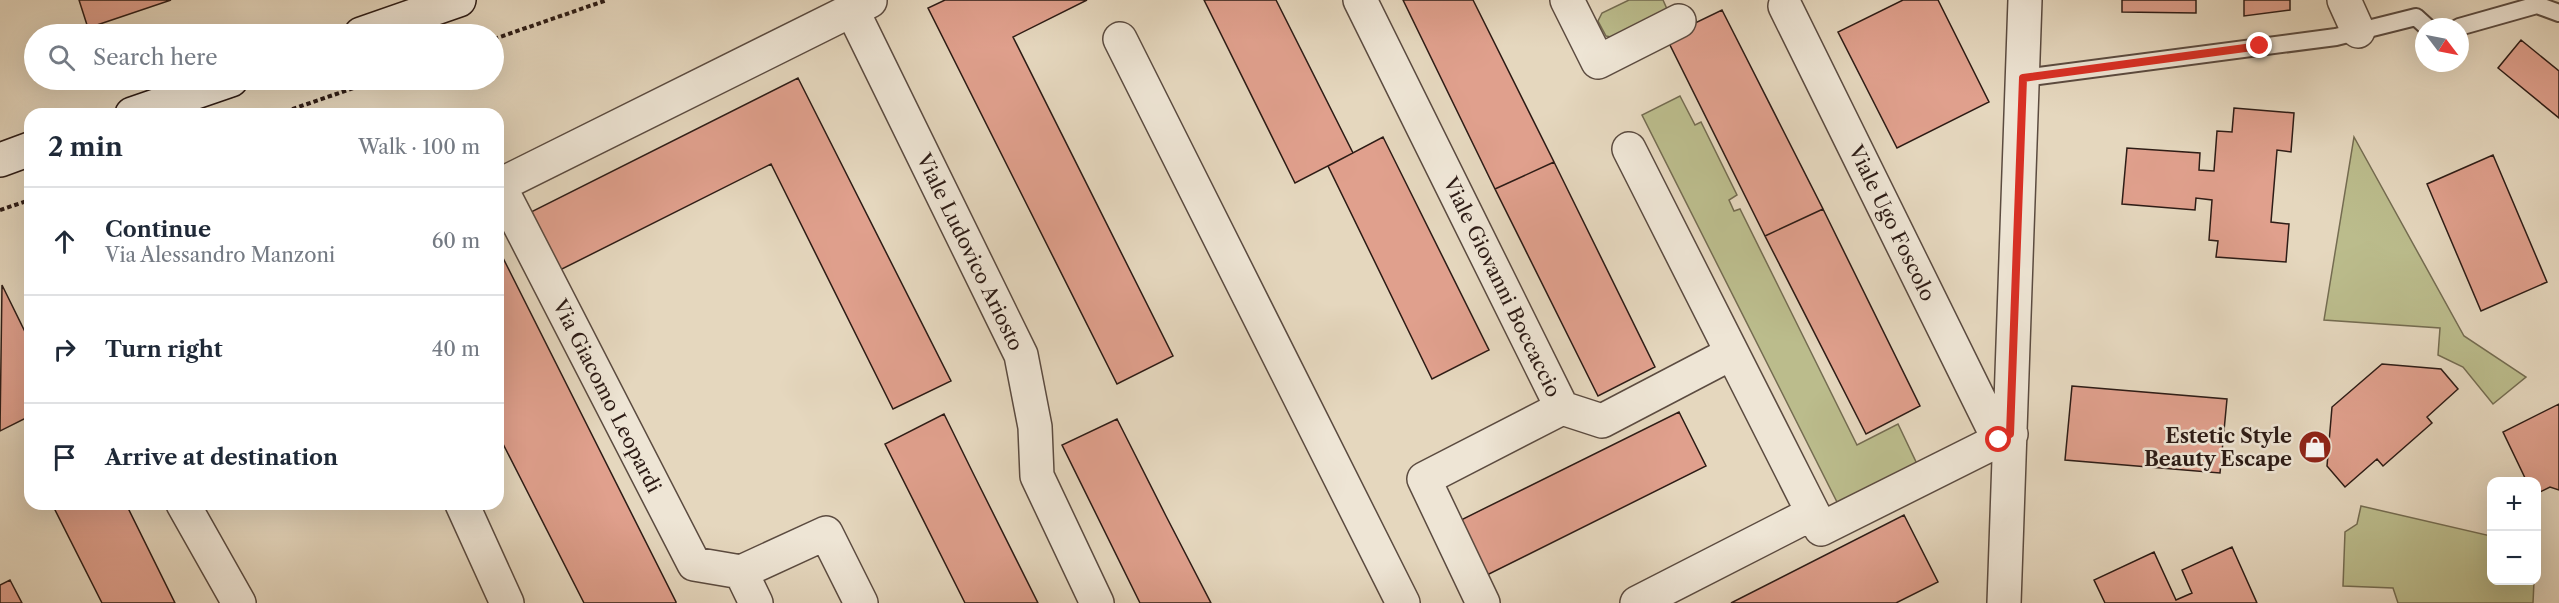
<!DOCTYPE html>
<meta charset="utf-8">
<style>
body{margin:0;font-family:"Libre Caslon Text",serif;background:#f2f2f3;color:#1f2937}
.controls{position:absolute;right:18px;bottom:18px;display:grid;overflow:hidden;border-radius:12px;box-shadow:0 6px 24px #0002}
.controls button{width:54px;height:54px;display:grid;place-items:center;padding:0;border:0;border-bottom:2px solid #e0e1e3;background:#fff;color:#1f2937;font:30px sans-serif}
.compass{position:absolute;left:2415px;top:18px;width:54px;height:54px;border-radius:50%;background:#fff;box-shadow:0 6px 24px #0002;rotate:122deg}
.stop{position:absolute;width:18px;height:18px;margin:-14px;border:4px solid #d93025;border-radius:50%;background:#fff}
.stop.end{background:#d93025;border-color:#fff;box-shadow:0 2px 6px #0008}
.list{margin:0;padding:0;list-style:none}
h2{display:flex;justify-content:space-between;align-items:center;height:78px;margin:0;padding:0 24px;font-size:26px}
h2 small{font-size:20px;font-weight:400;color:#747a83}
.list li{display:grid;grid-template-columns:39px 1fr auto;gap:18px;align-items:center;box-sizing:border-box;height:108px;padding:0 24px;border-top:2px solid #e0e1e3}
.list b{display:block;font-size:22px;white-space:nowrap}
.list p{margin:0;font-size:20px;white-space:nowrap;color:#747a83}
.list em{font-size:20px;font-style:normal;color:#747a83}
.icon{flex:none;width:33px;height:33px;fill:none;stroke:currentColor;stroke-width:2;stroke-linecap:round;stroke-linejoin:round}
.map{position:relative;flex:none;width:2559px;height:603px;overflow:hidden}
.search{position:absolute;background:#fff;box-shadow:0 6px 24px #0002;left:24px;top:24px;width:480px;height:66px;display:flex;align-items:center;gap:15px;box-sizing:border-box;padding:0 21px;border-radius:33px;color:#747a83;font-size:22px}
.panel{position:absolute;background:#fff;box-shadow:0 6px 24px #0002;left:24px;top:108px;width:480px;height:402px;border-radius:18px}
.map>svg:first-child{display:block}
.green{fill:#bbbc8c;stroke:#746c51;stroke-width:1.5}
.building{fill:#e0a08d;stroke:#2d1c16;stroke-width:1.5}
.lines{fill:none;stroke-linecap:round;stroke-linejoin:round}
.lane-casing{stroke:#5b4b40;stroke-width:20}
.street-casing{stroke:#5b4b40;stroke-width:36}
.secondary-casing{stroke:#2d1c16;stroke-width:36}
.path{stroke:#2d1c16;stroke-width:4;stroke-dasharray:4.5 3;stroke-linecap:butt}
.lane{stroke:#eee5d5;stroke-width:16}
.street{stroke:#eee5d5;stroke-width:33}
.secondary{stroke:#eee5d5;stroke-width:33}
.route{stroke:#d93025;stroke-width:8}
.labels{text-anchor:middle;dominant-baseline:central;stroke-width:5;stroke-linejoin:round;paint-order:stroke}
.street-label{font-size:20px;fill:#2d1c16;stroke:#eee5d5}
.poi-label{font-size:20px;font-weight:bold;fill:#2d1c16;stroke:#eee5d5;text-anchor:end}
</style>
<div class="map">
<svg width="2559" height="603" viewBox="0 0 2559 603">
<rect width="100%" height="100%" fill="#e5d7be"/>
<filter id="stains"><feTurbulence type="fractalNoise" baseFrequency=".00333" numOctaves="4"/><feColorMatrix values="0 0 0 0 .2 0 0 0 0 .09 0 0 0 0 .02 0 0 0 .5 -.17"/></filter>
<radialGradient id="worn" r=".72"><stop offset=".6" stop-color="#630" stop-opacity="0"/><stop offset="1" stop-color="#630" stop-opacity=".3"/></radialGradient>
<!-- green -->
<path class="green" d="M1629,0H1663L1667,9L1611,37L1606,36L1598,21L1602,13Z
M1680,96L1695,125L1701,122L1737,195L1729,200L1734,211L1740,209L1857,445L1898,424L1917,464L1838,504L1642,115Z
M2354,137L2464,336L2526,377L2493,404L2463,367L2438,355L2440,328L2324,320Z
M2361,506L2491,536L2492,580L2534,581L2533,603H2398L2393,588L2343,586L2345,532L2357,524Z"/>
<!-- building -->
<path class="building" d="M79,0H171L88,28Z
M945,0H1087L1013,37L1173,356L1117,384L928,8Z
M1204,0H1276L1353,153L1295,183Z
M1403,0H1473L1554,162L1495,189Z
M1903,0H1938L1989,102L1897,148L1838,32Z
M2122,0H2196V13L2122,12Z
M2244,0H2290V10L2244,16Z
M1722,10L1823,209L1765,236L1666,37Z
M2521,40L2559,71V118L2498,68Z
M798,78L951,381L893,409L771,164L556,272L529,213Z
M2234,108L2294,113L2291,152L2277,150L2271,222L2289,224L2286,262L2216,257L2218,241L2209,240L2212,200L2196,198L2195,210L2122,204L2127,148L2200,153L2199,170L2214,171L2217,131L2232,132Z
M1383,137L1489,350L1432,379L1328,166Z
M2493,155L2547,282L2481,311L2427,184Z
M1554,162L1655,367L1598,396L1495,189Z
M1823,209L1920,406L1866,434L1765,236Z
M498,248L676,602V603H584L498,434Z
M2,285L30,342V416L0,431Z
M2382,364L2441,369L2458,389L2427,417L2432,423L2383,466L2377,459L2345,487L2327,466L2332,407Z
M2072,386L2227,399L2220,473L2065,460Z
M2559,404V490L2550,487L2536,494V482H2527L2503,432Z
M1679,412L1706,466L1487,575L1459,521Z
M944,414L973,473L1038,603H965L885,444Z
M1117,419L1166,516L1211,603H1140L1062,445Z
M52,504H126L175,603H102Z
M1904,515L1938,582L1896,603H1731Z
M2232,547L2257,603H2105L2094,580L2154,552L2176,600L2192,593L2182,570Z
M10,580L22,603H0V585Z"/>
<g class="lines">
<!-- lane casing -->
<g class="lane-casing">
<path id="lane" d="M2459,27L2537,5L2559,13
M2023,78L2336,37L2416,17L2427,27"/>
</g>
<!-- street casing -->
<g class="street-casing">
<path id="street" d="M1360,0L1562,408L1424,479L1483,603
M1567,0L1598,62L1679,21
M2344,0L2358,31
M1785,6L1999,440
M852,10L1021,355L1035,427L1037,476L1097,603
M1120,39L1403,603
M1629,149L1813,513
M499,185L694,564L741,572L756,603
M498,186L870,1
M1562,408L1602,421L1732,353
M183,504L239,603
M462,504L507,603
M741,572L826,533L861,603
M1637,603L1813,513L1821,529L2011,434
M2004,603L2025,0"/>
</g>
<!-- secondary casing -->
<g class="secondary-casing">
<path id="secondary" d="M361,34L459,0
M132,114L231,80
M0,160L30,149"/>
</g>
<!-- path -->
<path class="path" d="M494,39L607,0
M278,114L377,80
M0,210L30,200"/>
<!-- lane -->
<use href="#lane" class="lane"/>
<!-- street -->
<use href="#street" class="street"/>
<!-- secondary -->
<use href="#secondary" class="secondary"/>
</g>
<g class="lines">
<!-- route -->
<path class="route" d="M1999,440L2010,434L2023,78L2260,46"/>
</g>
<!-- icons -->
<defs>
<g id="shop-disc" transform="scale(1.725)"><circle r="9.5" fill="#8f2418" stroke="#eee5d5"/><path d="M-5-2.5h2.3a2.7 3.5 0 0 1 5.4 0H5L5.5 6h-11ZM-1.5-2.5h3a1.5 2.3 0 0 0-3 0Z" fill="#fff"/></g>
</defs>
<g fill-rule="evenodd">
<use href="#shop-disc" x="2315" y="447"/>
</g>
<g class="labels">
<!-- street labels -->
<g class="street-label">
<text transform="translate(1892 223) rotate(64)">Viale Ugo Foscolo</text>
<text transform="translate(970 252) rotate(64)">Viale Ludovico Ariosto</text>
<text transform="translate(1502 287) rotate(64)">Viale Giovanni Boccaccio</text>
<text transform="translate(607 396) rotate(63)">Via Giacomo Leopardi</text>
</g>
<!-- poi labels -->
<g class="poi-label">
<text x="2292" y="436">Estetic Style<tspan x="2292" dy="23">Beauty Escape</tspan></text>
</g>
</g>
<rect width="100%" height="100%" filter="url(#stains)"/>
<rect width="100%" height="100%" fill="url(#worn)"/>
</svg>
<div class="controls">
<button>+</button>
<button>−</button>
</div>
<svg class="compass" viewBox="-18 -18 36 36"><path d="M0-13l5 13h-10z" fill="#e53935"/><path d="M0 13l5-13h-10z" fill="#747a83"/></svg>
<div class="stop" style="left:1999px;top:440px"></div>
<div class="stop end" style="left:2260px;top:46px"></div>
<div class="search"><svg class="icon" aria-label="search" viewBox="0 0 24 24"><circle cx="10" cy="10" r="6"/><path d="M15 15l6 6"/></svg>Search here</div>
<section class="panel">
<h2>2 min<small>Walk · 100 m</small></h2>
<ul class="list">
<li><svg class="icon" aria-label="ahead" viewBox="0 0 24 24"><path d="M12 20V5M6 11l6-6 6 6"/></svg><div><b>Continue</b><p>Via Alessandro Manzoni</p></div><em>60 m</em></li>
<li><svg class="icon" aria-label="right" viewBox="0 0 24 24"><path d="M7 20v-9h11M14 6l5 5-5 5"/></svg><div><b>Turn right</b></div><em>40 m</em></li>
<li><svg class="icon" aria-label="arrive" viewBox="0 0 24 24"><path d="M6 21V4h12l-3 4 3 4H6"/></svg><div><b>Arrive at destination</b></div></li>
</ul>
</section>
</div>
